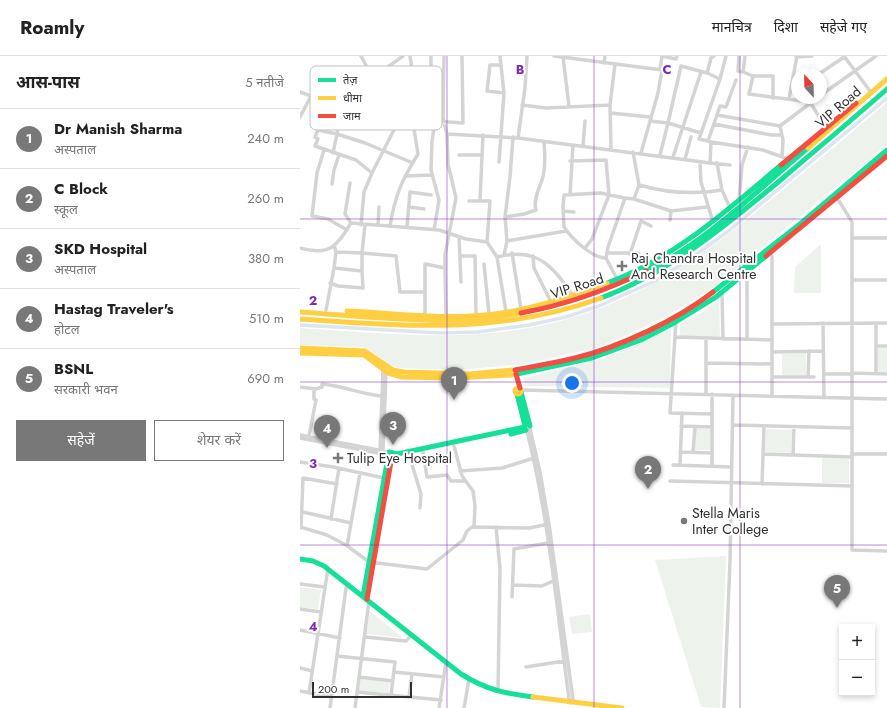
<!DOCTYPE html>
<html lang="hi">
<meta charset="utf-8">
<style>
body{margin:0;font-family:Jost,"Noto Sans Devanagari",sans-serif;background:#f6f6f6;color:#222}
.controls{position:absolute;right:12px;bottom:12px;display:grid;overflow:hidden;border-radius:0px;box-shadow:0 2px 6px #0003}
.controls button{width:36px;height:36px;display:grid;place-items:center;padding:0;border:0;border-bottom:1px solid #e0e0e0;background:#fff;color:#222;font:20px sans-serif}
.compass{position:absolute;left:491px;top:12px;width:36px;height:36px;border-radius:50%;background:#fff;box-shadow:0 2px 6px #0003;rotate:338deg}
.scale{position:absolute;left:12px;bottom:10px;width:100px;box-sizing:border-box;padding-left:4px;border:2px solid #303030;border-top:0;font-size:11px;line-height:14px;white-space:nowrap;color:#303030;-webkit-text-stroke:3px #fff;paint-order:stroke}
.you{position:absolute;left:272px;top:327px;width:14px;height:14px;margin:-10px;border:3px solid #fff;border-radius:50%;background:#1a73e8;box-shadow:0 0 0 6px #1a73e833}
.badge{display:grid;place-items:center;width:26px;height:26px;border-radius:50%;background:#787878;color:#fff;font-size:13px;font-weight:700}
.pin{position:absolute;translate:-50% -33px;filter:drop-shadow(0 1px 2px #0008)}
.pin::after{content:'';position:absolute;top:21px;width:14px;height:12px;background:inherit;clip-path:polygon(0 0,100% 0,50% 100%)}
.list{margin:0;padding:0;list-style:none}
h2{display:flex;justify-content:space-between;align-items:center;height:52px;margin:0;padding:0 16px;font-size:17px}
h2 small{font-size:13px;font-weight:400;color:#767676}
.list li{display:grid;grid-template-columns:26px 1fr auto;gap:12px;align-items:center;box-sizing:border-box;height:60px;padding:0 16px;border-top:1px solid #e0e0e0}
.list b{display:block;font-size:15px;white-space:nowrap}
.list p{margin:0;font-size:13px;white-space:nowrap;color:#767676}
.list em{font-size:13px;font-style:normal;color:#767676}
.actions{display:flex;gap:8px;padding:12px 16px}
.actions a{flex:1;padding:9px 0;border:1px solid #787878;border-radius:0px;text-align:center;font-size:14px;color:#787878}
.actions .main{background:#787878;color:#fff}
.map{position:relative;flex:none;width:587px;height:652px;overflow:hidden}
header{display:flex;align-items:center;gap:24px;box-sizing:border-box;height:56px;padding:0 20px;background:#fff;border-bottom:1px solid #e0e0e0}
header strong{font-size:19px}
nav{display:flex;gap:22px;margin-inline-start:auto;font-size:14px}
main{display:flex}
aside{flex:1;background:#fff}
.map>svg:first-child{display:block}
.green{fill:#eef2ec}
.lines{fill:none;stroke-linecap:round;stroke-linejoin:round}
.canal{stroke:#dde6f0;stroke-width:3.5}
.street{stroke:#d4d4d4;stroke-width:3.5}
.fast{stroke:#16e098;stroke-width:5}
.slow{stroke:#ffcf43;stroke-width:5}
.jam{stroke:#f24e42;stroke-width:5}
.grid{fill:none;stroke:#7b2cbf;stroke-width:1;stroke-opacity:0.55}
.poi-dot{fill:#787878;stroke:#fff;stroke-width:1.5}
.labels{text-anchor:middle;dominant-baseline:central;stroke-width:4;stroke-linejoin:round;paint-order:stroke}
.street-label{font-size:14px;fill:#303030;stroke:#fff}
.poi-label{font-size:14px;fill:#303030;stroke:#fff;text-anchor:start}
.key{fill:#fff;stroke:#c1c1c1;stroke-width:1}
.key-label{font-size:11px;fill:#303030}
.grid-label{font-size:13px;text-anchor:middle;font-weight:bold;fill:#7b2cbf;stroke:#fff;stroke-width:4;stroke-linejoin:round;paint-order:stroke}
</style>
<header>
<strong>Roamly</strong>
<nav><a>मानचित्र</a><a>दिशा</a><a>सहेजे गए</a></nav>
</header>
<main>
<aside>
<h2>आस-पास<small>5 नतीजे</small></h2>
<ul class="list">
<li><span class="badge">1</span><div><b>Dr Manish Sharma</b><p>अस्पताल</p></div><em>240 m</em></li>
<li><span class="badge">2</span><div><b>C Block</b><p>स्कूल</p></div><em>260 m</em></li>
<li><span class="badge">3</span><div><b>SKD Hospital</b><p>अस्पताल</p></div><em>380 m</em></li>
<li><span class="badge">4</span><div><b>Hastag Traveler's</b><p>होटल</p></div><em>510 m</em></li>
<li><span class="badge">5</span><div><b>BSNL</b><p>सरकारी भवन</p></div><em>690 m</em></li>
</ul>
<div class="actions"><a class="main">सहेजें</a><a>शेयर करें</a></div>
</aside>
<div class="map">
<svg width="587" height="652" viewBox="0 0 587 652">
<rect width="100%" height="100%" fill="#fff"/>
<!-- green -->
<path class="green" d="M587,46V89L413,232L365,261L327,279L296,292L225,308L158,314L97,312C83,308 76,295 62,291L0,289V272C64,276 128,283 192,277C316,265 394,209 486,131C520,103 554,75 587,46Z
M521,188V237H494L495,211Z
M419,244L420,281L380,280V268L402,256Z
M371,272L370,332L225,330L223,322L302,303L330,292Z
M578,292H587V316H578Z
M506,297V319H482V298Z
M396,373H411L410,394H395Z
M466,373L492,374L491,397L465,396Z
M522,402L549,403V427H522Z
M426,500L420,652L401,651L355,504Z
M0,531L21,534L18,553L0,551Z
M70,555L103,582L66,578Z
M290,558L292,576L272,578L269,561Z
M60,623L90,626L89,637L59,635Z"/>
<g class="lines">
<!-- canal -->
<path class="canal" d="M0,269L141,277L178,276L229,269L266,261L299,250L355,225L390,203L431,173L587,42"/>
<!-- street -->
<path class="street" d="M110,0L114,26L110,63
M144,0L143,62L147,78L148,108L156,142L145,199V212
M227,0L225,32L218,82L410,107L411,86L463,94L488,103
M254,0L362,14L358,37L341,97
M439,0L438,15L443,16
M445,0L443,16L453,20H473V42
M544,0L570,35
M263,1L269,50
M496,1L512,0
M304,7L305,0
M200,9H190L187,35L204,37
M49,14L52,21
M360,14L362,0L376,3L377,0
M407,17L420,23L426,0
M519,18L544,1
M453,20L449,38L510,46L526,72
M131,31H143
M67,35L102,56L114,73L118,98C102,124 95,139 90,170
M0,36L11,40
M521,39L576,0
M55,42L52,21L69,15L61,0
M489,43L497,0
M131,44V0
M38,46L40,59L37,78L65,87L113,107
M29,48L15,81L18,83L15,90L56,104L72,117L64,136L61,169
M222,49L246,52L310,49L311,93
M310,49L315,8
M310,57L350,61
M417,59L480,70L517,42
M0,61L11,40L29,48L54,43L67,35L78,18L103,0
M107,63L163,67L162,0
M350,65L368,67L381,10L407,17L411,2L414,0
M414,68L471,79H482
M480,70L483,84L482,101
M18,74L37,78L33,97
M147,78L218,82
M408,85L399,83L420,23
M411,86L408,85L420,50L426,51L436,24
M283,90L285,65
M24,94L17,117L12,160L28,163L47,174
M333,96L339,129
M159,99H181
M360,99L368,67L401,77
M373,101L401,16
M385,103L391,81
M270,105L306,104L309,139L292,183L285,192
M199,106L204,37L200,0
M400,106L401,126L413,166
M410,107L430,109
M417,107L422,134L430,152
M72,117L100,62
M105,120L132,119
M50,127L45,158L51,167
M32,128L34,114L39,99
M270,139L273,89
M536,140L552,166V494L587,495
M325,142L334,143L371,155L407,151
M334,143L339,129C367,137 393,139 422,134
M180,144L183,79
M439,144L442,109L448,91
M169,145H190L187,186
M109,151L124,153
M263,155L274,156
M205,161L224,158L236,154C233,145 239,132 242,124C246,113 245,98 244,86
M370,164L371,155
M65,169L62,197L96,200L100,236H125
M78,169L79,151
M107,171L110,136L131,139
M134,174L139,144L131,114L132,85L135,65
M159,181L161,226
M552,182H587
M207,185L266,175
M34,189L36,196L62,197V215L34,212L36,196
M0,192C30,200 36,191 51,167L139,174L166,183L187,186L197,201L206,256
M212,197L221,253
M307,197H339
M470,197L472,201V340
M330,198L341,165L351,170
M204,199L207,185L205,161L210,121L213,81
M160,200H175L176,259
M233,200L234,212L251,246
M197,201C237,191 252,209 273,240
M306,202C292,202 272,183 264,171L263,151L264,139L300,137L325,142L308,191L306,202L317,223
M184,208L189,258
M447,216V283
M552,224H587
M30,227L38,230L63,232L62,215
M422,237L423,283
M26,254L34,212
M125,259V208L145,212L146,260
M376,265L370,357L412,358
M523,267L524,341
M472,268L587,267
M376,281L472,284
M576,290H587
M472,296L523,295
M406,307L472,308
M552,317L587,318
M524,318H552
M576,318V267
M472,321H514
M508,321L509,295
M0,331L16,333L22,331V328C43,330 61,338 81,340
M221,334L587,343
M406,338V282
M433,369L552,372
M381,370L412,371
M230,373L240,416L249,468
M227,375C249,463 257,554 269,643L271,647
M0,379L89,396
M9,380L16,344L14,343V333
M0,382L88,399
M154,390L162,420L173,435L175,450L174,471
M80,395L83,313
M83,395L86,316
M123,396L127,421L147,419L151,425H165
M380,396L412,397
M393,396L395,371
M463,398L552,401
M552,398H587
M109,399L121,438L120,452
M493,399L494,371
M0,406L33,411L84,422
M373,409L432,411
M380,409L382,357
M412,410V338
M160,415L202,412L234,402
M370,425L552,430
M462,428L464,370
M3,456L51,467
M31,463L39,412
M0,471L27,479L46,489L69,506L127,513L163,484L167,475L172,471L229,472L249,468L273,643L271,647
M196,471L200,513L198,635
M1,472L3,422L37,428
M47,490L60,417
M0,528L25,531
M213,529L242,530L253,525
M212,541L214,493L248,487
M0,553L21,556
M0,574L40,582
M65,581L106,585L112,579
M37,600L95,606L91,639
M226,611L264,605
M0,612L12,615
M94,616L144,621
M59,621L93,625
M0,635L32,641
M57,636L141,644
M9,637L28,512
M109,641L112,618
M30,652L46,532L49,528
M55,652L69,545
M139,652L146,606
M164,652L169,623
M424,652L430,506L433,339"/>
<!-- fast -->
<path class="fast" d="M346,215C407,186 456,135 508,92
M307,227C374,203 427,154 481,109
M413,236L500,168L587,94
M301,242C370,216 427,169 483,122C518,92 553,63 587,33
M217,318L292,302L341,284L372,268L416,241L466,200
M221,336L230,370
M217,338L225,370
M211,378L226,374
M0,503L13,505L24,510L161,618C187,634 203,637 233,641
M63,540L89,396L97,398L225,371"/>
<!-- slow -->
<path class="slow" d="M508,92L587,23
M47,255C96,257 153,265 202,257C238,251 273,240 307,227
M0,256C73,261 148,271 221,257
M0,263C106,270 199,279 301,242
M0,292L65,295L93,314L104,316L170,318L212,314
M0,297L64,299L88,317L102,321L154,322L212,319
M215 335a3 3 0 1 1 6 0a3 3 0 1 1-6 0Z
M233,641L322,652"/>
<!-- jam -->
<path class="jam" d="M481,109L556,47
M466,200L587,100
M221,257C265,249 305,235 346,215
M215,314C235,310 255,307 275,302C320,291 377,264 413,236
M216,318L220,332
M67,543L92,400"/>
</g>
<!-- grid -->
<path class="grid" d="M147,0V652M294,0V652M440,0V652M0,163H587M0,326H587M0,489H587"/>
<!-- markers -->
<g class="poi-dot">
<path d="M320 204h4v4h4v4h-4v4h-4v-4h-4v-4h4z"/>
<path d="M36 396h4v4h4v4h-4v4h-4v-4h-4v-4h4z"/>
<circle cx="384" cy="465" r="4"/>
</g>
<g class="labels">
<!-- street labels -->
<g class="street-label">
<text transform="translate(538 51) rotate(-41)">VIP Road</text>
<text transform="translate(277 230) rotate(-18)">VIP Road</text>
</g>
<!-- poi labels -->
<g class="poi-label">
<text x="331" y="202">Raj Chandra Hospital<tspan x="331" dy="16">And Research Centre</tspan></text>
<text x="47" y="402">Tulip Eye Hospital</text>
<text x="392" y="457">Stella Maris<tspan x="392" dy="16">Inter College</tspan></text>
</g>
</g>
<!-- legend -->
<rect x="10" y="10" width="132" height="64" rx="6" class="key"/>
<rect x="18" y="22" width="18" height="4" fill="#16e098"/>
<rect x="18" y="40" width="18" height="4" fill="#ffcf43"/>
<rect x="18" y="58" width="18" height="4" fill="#f24e42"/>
<g class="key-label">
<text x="43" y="28">तेज़</text>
<text x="43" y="46">धीमा</text>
<text x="43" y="64">जाम</text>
</g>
<g class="grid-label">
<text x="220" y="18">B</text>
<text x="367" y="18">C</text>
<text x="13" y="249">2</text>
<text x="13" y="412">3</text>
<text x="13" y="575">4</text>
</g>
</svg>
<div class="controls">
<button>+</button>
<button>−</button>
</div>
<svg class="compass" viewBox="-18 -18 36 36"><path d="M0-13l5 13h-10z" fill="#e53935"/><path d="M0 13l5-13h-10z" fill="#767676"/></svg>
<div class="scale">200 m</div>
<div class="you"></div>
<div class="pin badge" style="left:154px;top:344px">1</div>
<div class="pin badge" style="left:348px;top:433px">2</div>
<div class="pin badge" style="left:93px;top:389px">3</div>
<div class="pin badge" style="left:27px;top:392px">4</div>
<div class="pin badge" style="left:537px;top:552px">5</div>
</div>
</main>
